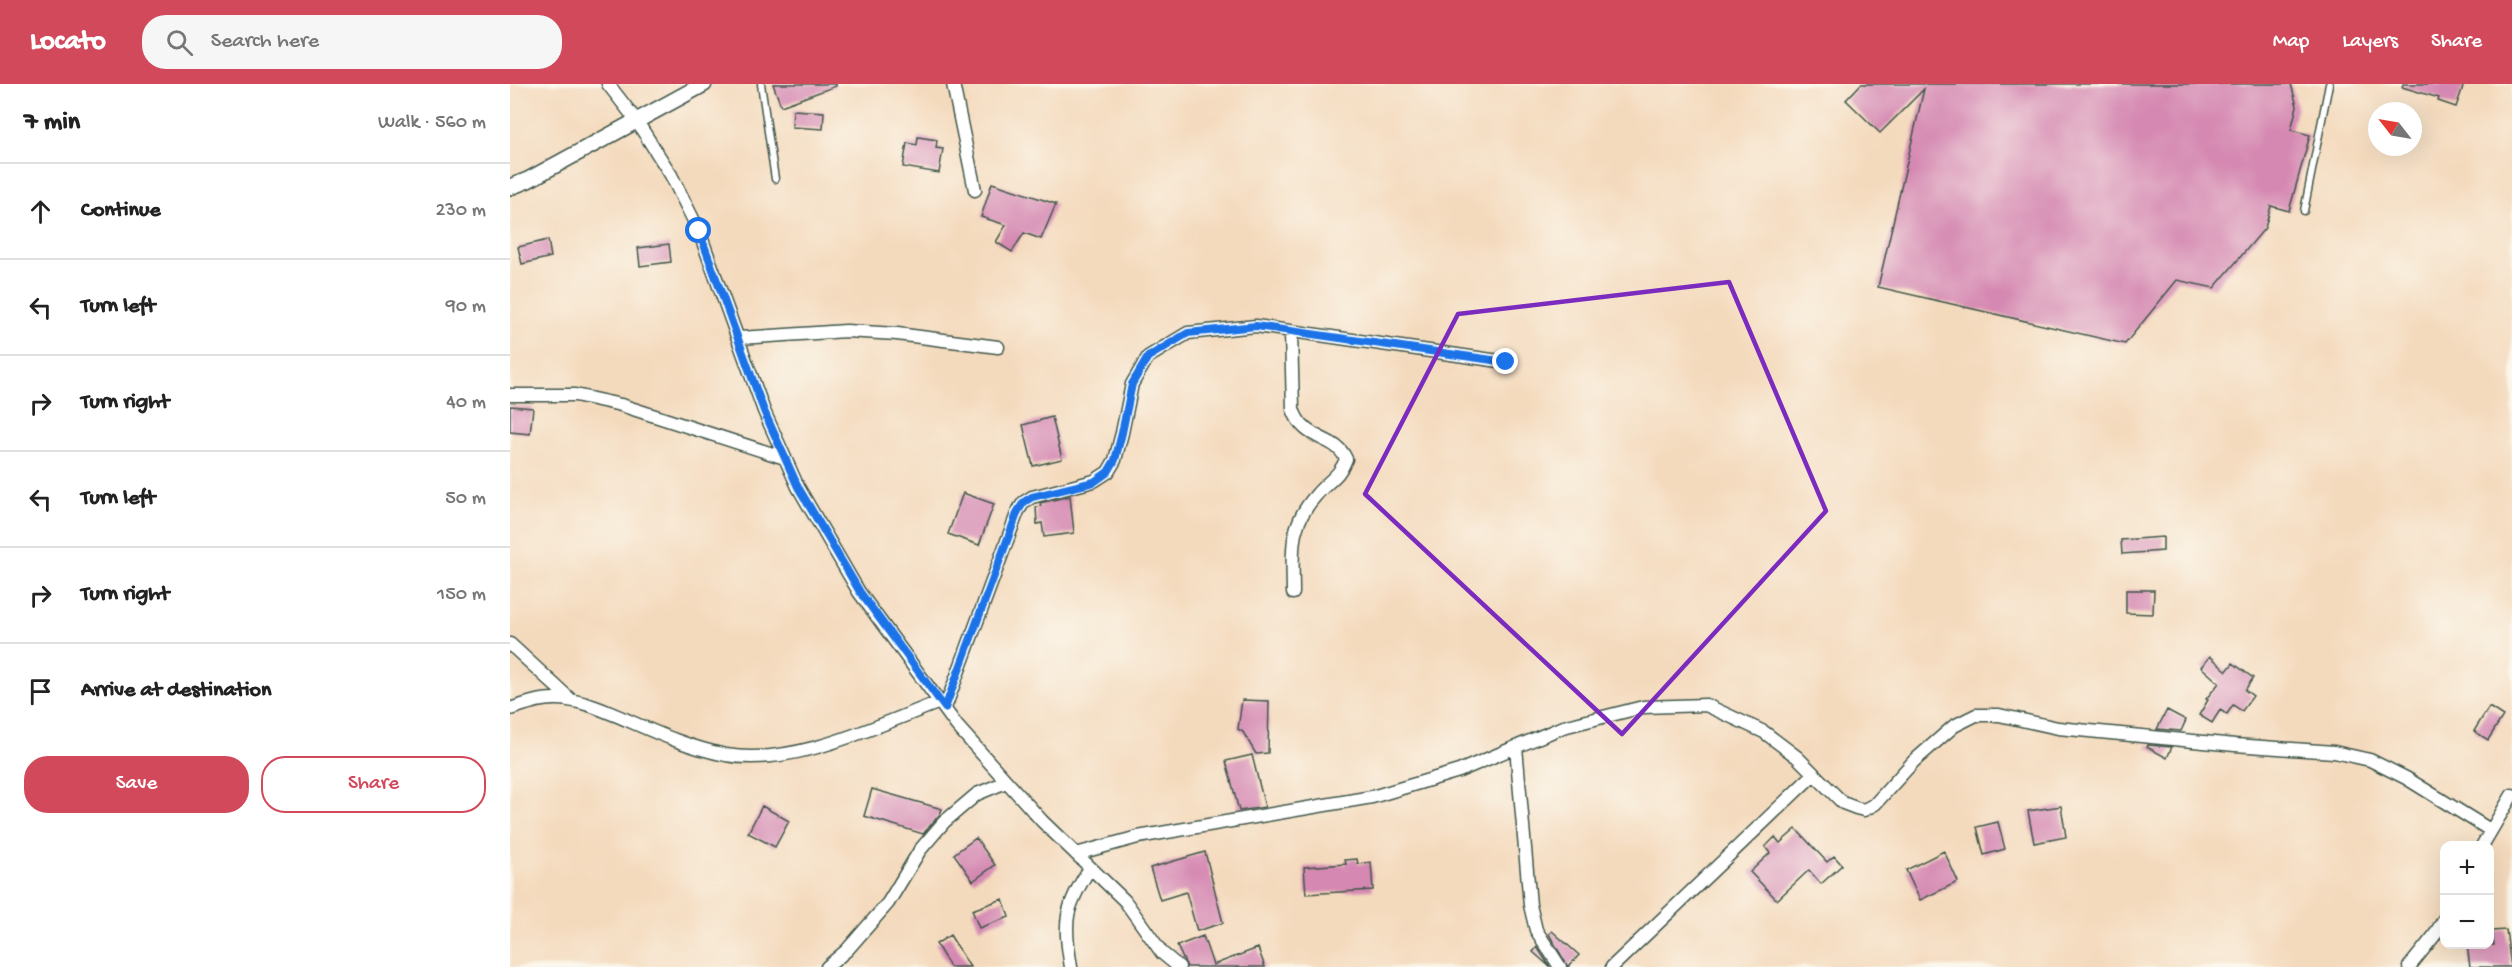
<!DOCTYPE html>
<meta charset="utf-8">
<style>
body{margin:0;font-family:"Gochi Hand",sans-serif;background:#f6f6f6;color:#222}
.controls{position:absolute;right:18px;bottom:18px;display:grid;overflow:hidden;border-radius:12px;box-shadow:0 6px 24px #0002}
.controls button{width:54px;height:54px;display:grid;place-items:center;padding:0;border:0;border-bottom:2px solid #e0e0e0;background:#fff;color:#222;font:30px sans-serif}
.compass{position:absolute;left:1858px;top:18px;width:54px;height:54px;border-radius:50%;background:#fff;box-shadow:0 6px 24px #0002;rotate:301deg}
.stop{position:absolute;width:18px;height:18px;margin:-14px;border:4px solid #1a73e8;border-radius:50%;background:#fff}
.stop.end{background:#1a73e8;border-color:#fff;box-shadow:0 2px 6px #0008}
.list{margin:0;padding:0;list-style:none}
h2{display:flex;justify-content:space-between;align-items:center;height:78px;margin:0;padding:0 24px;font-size:26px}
h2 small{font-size:20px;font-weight:400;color:#767676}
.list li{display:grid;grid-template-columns:39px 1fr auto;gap:18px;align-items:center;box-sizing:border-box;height:96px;padding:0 24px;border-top:2px solid #e0e0e0}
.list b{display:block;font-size:22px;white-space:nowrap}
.list em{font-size:20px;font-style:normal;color:#767676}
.actions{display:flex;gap:12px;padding:18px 24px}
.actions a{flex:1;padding:14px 0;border:2px solid #d1495b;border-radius:24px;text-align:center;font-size:21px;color:#d1495b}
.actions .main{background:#d1495b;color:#fff}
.icon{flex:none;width:33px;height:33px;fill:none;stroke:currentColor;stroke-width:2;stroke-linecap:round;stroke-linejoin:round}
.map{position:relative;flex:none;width:2002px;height:883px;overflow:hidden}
header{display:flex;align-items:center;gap:36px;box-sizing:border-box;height:84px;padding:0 30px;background:#d1495b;color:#fff}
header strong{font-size:28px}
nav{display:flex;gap:33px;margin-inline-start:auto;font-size:21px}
.search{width:420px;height:54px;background:#f6f6f6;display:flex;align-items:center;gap:15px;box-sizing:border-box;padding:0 21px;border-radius:24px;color:#767676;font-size:22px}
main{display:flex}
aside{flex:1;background:#fff}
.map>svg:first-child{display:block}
.building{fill:#d589b2}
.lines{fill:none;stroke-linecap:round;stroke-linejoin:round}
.service-casing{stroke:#3f5549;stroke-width:9}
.minor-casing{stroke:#3f5549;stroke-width:15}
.tertiary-casing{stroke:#3f5549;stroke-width:18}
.service{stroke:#fff;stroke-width:6}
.minor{stroke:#fff;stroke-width:12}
.tertiary{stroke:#fff;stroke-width:15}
.route{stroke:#1a73e8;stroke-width:8}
.marked{fill:none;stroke:#7b2cbf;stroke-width:4.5;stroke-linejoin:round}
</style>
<header>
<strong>Locato</strong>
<div class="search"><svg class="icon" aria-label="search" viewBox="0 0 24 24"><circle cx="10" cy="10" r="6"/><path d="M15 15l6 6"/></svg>Search here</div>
<nav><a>Map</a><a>Layers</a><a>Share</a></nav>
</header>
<main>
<aside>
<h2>7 min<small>Walk · 560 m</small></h2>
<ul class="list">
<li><svg class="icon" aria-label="ahead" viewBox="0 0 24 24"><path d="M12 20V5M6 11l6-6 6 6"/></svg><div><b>Continue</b></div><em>230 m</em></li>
<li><svg class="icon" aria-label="left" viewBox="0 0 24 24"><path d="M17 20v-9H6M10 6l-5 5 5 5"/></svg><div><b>Turn left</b></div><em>90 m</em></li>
<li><svg class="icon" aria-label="right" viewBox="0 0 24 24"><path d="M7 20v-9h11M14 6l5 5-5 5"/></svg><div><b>Turn right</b></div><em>40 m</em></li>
<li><svg class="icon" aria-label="left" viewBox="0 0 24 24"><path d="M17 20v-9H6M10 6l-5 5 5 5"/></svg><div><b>Turn left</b></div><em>50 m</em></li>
<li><svg class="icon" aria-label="right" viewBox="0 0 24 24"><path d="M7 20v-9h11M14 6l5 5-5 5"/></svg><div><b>Turn right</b></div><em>150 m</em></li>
<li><svg class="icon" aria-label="arrive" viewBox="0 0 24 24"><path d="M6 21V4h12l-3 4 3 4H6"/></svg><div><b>Arrive at destination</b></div></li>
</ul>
<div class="actions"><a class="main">Save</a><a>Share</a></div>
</aside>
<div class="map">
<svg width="2002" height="883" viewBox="0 0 2002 883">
<rect width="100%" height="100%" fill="#fbf7ec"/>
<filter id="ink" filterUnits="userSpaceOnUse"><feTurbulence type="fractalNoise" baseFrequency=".0167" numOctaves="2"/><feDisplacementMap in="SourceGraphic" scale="12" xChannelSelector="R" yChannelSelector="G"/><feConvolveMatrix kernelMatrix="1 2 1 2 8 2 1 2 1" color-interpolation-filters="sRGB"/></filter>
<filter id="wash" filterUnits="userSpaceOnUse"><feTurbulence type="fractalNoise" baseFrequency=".008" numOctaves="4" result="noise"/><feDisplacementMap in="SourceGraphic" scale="24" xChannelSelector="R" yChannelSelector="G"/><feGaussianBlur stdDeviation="1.35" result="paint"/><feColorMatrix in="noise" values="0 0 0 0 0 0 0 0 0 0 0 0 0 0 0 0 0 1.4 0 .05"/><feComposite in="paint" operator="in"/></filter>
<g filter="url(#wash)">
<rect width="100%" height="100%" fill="#f4dabd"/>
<g id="blocks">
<!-- building -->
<path class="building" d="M263,0H326V2L271,22Z
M1351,0H1781L1787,22L1781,46L1800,51L1779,127L1761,122L1755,144L1704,204L1667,196L1615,260L1368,203L1414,5L1370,49L1336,16Z
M1893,0H1954L1946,23L1928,17L1929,14L1892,3Z
M283,26L314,28L313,45L282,43Z
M408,53L427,56L426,64L433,65L429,89L393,83L397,59L407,61Z
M482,99L546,120L531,155L514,149L502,168L486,158L496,141L471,133Z
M38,156L41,173L12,180L8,163Z
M159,160L161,178L130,182L128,164Z
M0,322L23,324L20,350L0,348Z
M542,333L552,375L523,382L513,341Z
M453,409L484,420L469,461L438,450Z
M560,412L564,449L534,453L532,439L527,440L526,423L531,422L530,419Z
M1653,453V467L1612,470L1611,456Z
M1616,506H1644L1643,530L1616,529Z
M1700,572L1717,587L1723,579L1743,594L1735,606L1743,612L1732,627L1723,621L1717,630L1710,626L1702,639L1689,631L1698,616L1696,615L1709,599L1691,583Z
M732,616L759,617L758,669L746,670L733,648L728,645Z
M1979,623L1993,632L1978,656L1964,647Z
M1657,626L1676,636L1671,647L1647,645Z
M1638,661L1662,663L1657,674L1637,663Z
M742,671L755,723L729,727L716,677Z
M362,705L432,725L430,730L413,750L354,732Z
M252,722L279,737L265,763L238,749Z
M1551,722L1556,753L1524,759L1518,727Z
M1488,738L1495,765L1474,771L1467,743Z
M1286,745L1317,778L1324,772L1332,781L1311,800L1299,786L1267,816L1240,788L1260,769L1255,763L1265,753L1270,759Z
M466,754L485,781L463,797L444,770Z
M1434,767L1448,798L1410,816L1396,786Z
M695,768L713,839L687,847L676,808L650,816L640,784Z
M847,775L848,780L861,778L863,806L796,810L794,783L836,780L835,776Z
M493,815L499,833L469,844L462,826Z
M1996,846L2001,883H1960L1957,861H1984L1982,847Z
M1042,847L1069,871L1058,883L1039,850Z
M440,851L460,883H440L426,860Z
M693,852L703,881L748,864L755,883H677L667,862Z
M1027,863L1040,883L1023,868Z"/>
</g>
</g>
<g filter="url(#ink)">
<use href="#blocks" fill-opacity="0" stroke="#3f5549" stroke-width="1.5"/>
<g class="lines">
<!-- service casing -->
<g class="service-casing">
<path id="service" d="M251,0L265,95
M1794,127L1819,0"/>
</g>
<!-- minor casing -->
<g class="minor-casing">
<path id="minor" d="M98,0L126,36L161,91L189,147L254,327L288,403L349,508L447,642L532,737L615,817L652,869L669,883
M443,0L465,106
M781,248L783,325C794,359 825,350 836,375C830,392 818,397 807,410C777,443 783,468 783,509
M229,254L336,247L387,250L488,263
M0,311H65L111,321L275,374
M0,560L61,616
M435,624L508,427L514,418L522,413L584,397L598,388L605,376L612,349L622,300L638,273L678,249L746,242L996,278
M0,625C16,620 31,614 48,615C73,616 95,627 117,636C149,650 181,664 216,671C285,683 367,641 430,618
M1006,663L1020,821L1026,846L1050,883
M1972,762L2002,711
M566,770L628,753L862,713L949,687L1053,643L1133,623L1196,621L1254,648L1287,673L1333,719L1346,724L1354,726L1365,720L1404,677L1444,642L1466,631H1489L1548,644L1725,661L1824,668L1860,676L1896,694L1980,746
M317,883L337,866L378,819L410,766L434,738L467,710L496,698
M561,883C553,836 555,824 580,784
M1102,883L1304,690
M1899,883L1924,852L1934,835"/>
</g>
<!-- tertiary casing -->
<g class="tertiary-casing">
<path id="tertiary" d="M0,103L18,96L194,0"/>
</g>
<!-- service -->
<use href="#service" class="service"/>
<!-- minor -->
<use href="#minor" class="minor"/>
<!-- tertiary -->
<use href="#tertiary" class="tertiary"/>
</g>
</g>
<g class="lines" filter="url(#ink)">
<!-- route -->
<path class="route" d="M189,147L254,327L288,403L350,508L435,624L508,427L514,418L522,413L584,398L598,388L605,376L612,349L622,300L638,273L678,249L746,242L996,278"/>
</g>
<!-- marked area -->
<path class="marked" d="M1219,198L1316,427L1112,650L855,410L948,230Z"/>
</svg>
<div class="controls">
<button>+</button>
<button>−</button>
</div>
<svg class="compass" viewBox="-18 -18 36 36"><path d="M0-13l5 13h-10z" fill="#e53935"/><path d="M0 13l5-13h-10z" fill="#767676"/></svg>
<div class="stop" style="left:189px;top:147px"></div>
<div class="stop end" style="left:996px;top:278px"></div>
</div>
</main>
